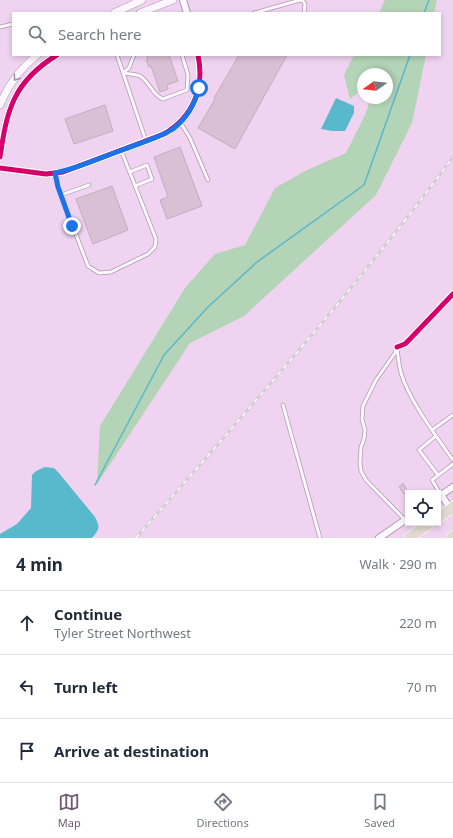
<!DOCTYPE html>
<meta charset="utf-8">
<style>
body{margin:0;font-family:"Noto Sans",sans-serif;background:#f2f2f3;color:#1f2937}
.controls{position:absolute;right:12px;bottom:12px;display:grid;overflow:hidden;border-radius:0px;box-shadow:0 2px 6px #0003}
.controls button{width:36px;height:36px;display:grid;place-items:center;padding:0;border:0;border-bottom:1px solid #e0e1e3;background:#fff;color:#1f2937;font:20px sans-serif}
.compass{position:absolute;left:357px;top:68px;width:36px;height:36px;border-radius:50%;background:#fff;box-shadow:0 2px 6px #0003;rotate:255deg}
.stop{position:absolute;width:12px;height:12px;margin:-9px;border:3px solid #1a73e8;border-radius:50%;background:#fff}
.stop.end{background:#1a73e8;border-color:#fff;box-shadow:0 1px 4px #0008}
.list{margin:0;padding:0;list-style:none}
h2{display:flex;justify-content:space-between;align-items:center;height:52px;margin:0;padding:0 16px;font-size:17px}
h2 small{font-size:13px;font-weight:400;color:#747a83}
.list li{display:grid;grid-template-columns:26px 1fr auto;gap:12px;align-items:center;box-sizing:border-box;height:64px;padding:0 16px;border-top:1px solid #e0e1e3}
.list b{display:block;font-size:15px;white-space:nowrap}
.list p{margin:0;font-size:13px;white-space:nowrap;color:#747a83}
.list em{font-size:13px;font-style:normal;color:#747a83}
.icon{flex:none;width:22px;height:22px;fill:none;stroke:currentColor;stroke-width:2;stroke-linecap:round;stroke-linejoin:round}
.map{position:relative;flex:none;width:453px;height:538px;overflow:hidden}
.search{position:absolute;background:#fff;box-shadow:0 2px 6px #0003;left:12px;right:12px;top:12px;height:44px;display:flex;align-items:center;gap:10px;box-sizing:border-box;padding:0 14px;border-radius:0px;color:#747a83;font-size:15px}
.sheet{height:244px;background:#fff}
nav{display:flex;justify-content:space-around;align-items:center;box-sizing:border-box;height:56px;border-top:1px solid #e0e1e3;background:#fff;font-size:11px;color:#747a83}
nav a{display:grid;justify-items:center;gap:2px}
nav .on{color:#705971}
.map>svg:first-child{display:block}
.green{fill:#b4d4b7}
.water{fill:#58b8cc}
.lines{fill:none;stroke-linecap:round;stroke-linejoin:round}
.stream{stroke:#58b8cc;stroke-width:1.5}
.building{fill:#dac0d4;stroke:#c5acc0}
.service-casing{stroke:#af99b0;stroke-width:4.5}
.minor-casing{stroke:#af99b0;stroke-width:8}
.tertiary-casing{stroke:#af99b0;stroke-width:8}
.trunk-casing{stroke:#f8ebf8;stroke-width:12}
.service{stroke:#fdf8fd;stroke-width:3}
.minor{stroke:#fdf8fd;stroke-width:6}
.tertiary{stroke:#fdf8fd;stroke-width:7}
.trunk{stroke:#e2dad2;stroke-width:10}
.rail-casing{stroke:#d5ccd5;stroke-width:3}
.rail{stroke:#fcfcfc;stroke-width:1.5;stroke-dasharray:4.5;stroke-linecap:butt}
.cycleway-casing{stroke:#fcfcfc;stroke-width:8}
.cycleway{stroke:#d6006c;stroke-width:5}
.oneway{stroke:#9e939f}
.route{stroke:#1a73e8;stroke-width:5}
</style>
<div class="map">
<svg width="453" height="538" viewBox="0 0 453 538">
<rect width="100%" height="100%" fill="#efd3f0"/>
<!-- green -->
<path class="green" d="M385,0H437L434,13H379Z
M354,55H426L412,123L376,195L244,316L190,343L97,484L100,426L185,288L215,254L245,245L275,188L305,171L346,153L365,115L371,98H387V74H363V89L350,99L344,75Z"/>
<!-- water -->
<path class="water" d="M336,98L354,106V113L345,131H332L321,129Z
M45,467L54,468L58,472L95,517C100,528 100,528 92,538H0V534L17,524L31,508L32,475L36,471Z"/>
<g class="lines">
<!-- stream -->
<path class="stream" d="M424,13L429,0
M95,485L164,355L208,307L257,262L364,185L410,55"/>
</g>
<!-- building -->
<path class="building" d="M147,55H169L178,81L167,85L168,89L160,92L151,66L149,67L146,60L148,59Z
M239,55H287L235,149L198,128L215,99L214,98Z
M105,105L113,131L74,144L65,119Z
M180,147L202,206L167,219L160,200L168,197L154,157Z
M112,186L128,230L93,244L76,199Z
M403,483L408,492L404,494L399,487Z"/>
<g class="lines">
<!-- service casing -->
<g class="service-casing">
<path id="service" d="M254,13L300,0L303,1L305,4L304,13
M0,27L13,24
M117,55L146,141
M123,73C129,74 135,74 140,76C150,82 152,95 163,99L187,90L188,75L182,55
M123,73L129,68L134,55
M180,122L190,138L208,180
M130,172L147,165L152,179L135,186
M55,173L58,187L88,266L99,273L111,272L148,254L155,247L156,239L121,150
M61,195L89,185
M397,347L395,353L376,380L363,406L362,419L365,430L364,439L361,447L360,463L361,471L366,480L405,520
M397,348C398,356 399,365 401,373C409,400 436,436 453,460
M283,405L320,538
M432,430L453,415
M436,436L419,450L438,475
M441,495L432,480L453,464"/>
</g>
<!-- minor casing -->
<g class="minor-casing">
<path id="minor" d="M183,0L187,13
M0,168L46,174L63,172L164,134C193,117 205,88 198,55
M397,347L405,344L410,339L453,294
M441,495L451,509
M438,497L453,487
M379,538L408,518"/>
</g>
<!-- tertiary casing -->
<g class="tertiary-casing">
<path id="tertiary" d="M114,13L142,0
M140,13L173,0
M0,105C8,85 21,68 37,55
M0,157C7,110 13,82 57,55"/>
</g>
<!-- trunk casing -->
<g class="trunk-casing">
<path id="trunk" d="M438,518L453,507
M409,538L430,523
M451,538L453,536"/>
</g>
<!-- service -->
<use href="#service" class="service"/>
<!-- minor -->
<use href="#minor" class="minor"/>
<!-- tertiary -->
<use href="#tertiary" class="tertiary"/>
<!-- trunk -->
<use href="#trunk" class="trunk"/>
<!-- rail casing -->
<g class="rail-casing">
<path id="rail" d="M136,538C245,413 355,290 453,157"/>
</g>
<!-- rail -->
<use href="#rail" class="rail"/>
<!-- cycleway casing -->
<g class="cycleway-casing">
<path id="cycleway" d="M0,157C7,110 13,82 57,55
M0,168L46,174L63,172L164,134C193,117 205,88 198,55
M397,347L405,344L410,339L453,294"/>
</g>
<!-- cycleway -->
<use href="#cycleway" class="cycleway"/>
</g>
<!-- one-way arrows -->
<defs><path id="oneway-chevron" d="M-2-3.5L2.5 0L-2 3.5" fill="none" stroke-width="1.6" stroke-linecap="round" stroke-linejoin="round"/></defs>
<use class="oneway" href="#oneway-chevron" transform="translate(16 78) rotate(126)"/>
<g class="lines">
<!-- route -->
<path class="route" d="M72,226L58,187L55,173C79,168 102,157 125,149C140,143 159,138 173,129C186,119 195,104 199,88"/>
</g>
</svg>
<div class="controls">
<button><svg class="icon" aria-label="locate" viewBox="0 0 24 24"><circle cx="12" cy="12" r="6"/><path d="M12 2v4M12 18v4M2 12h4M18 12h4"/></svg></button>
</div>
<svg class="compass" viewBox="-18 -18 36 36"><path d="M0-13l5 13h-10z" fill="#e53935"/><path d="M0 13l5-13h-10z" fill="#747a83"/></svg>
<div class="stop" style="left:199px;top:88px"></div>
<div class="stop end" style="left:72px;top:226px"></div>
<div class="search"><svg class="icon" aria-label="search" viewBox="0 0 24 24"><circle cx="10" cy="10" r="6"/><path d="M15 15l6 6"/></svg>Search here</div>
</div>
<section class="sheet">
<h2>4 min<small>Walk · 290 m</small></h2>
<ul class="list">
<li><svg class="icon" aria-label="ahead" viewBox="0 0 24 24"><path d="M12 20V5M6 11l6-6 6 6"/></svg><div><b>Continue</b><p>Tyler Street Northwest</p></div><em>220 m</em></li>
<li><svg class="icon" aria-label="left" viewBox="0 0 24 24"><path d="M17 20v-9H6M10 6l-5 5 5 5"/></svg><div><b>Turn left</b></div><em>70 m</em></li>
<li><svg class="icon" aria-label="arrive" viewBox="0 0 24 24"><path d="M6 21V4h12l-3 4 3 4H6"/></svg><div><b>Arrive at destination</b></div></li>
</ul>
</section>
<nav>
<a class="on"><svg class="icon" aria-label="map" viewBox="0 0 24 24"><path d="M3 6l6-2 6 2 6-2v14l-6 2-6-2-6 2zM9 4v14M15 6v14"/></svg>Map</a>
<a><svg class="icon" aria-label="directions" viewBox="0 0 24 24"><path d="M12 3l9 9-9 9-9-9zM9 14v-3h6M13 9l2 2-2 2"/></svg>Directions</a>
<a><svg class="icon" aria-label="saved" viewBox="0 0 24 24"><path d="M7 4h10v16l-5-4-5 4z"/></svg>Saved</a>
</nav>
